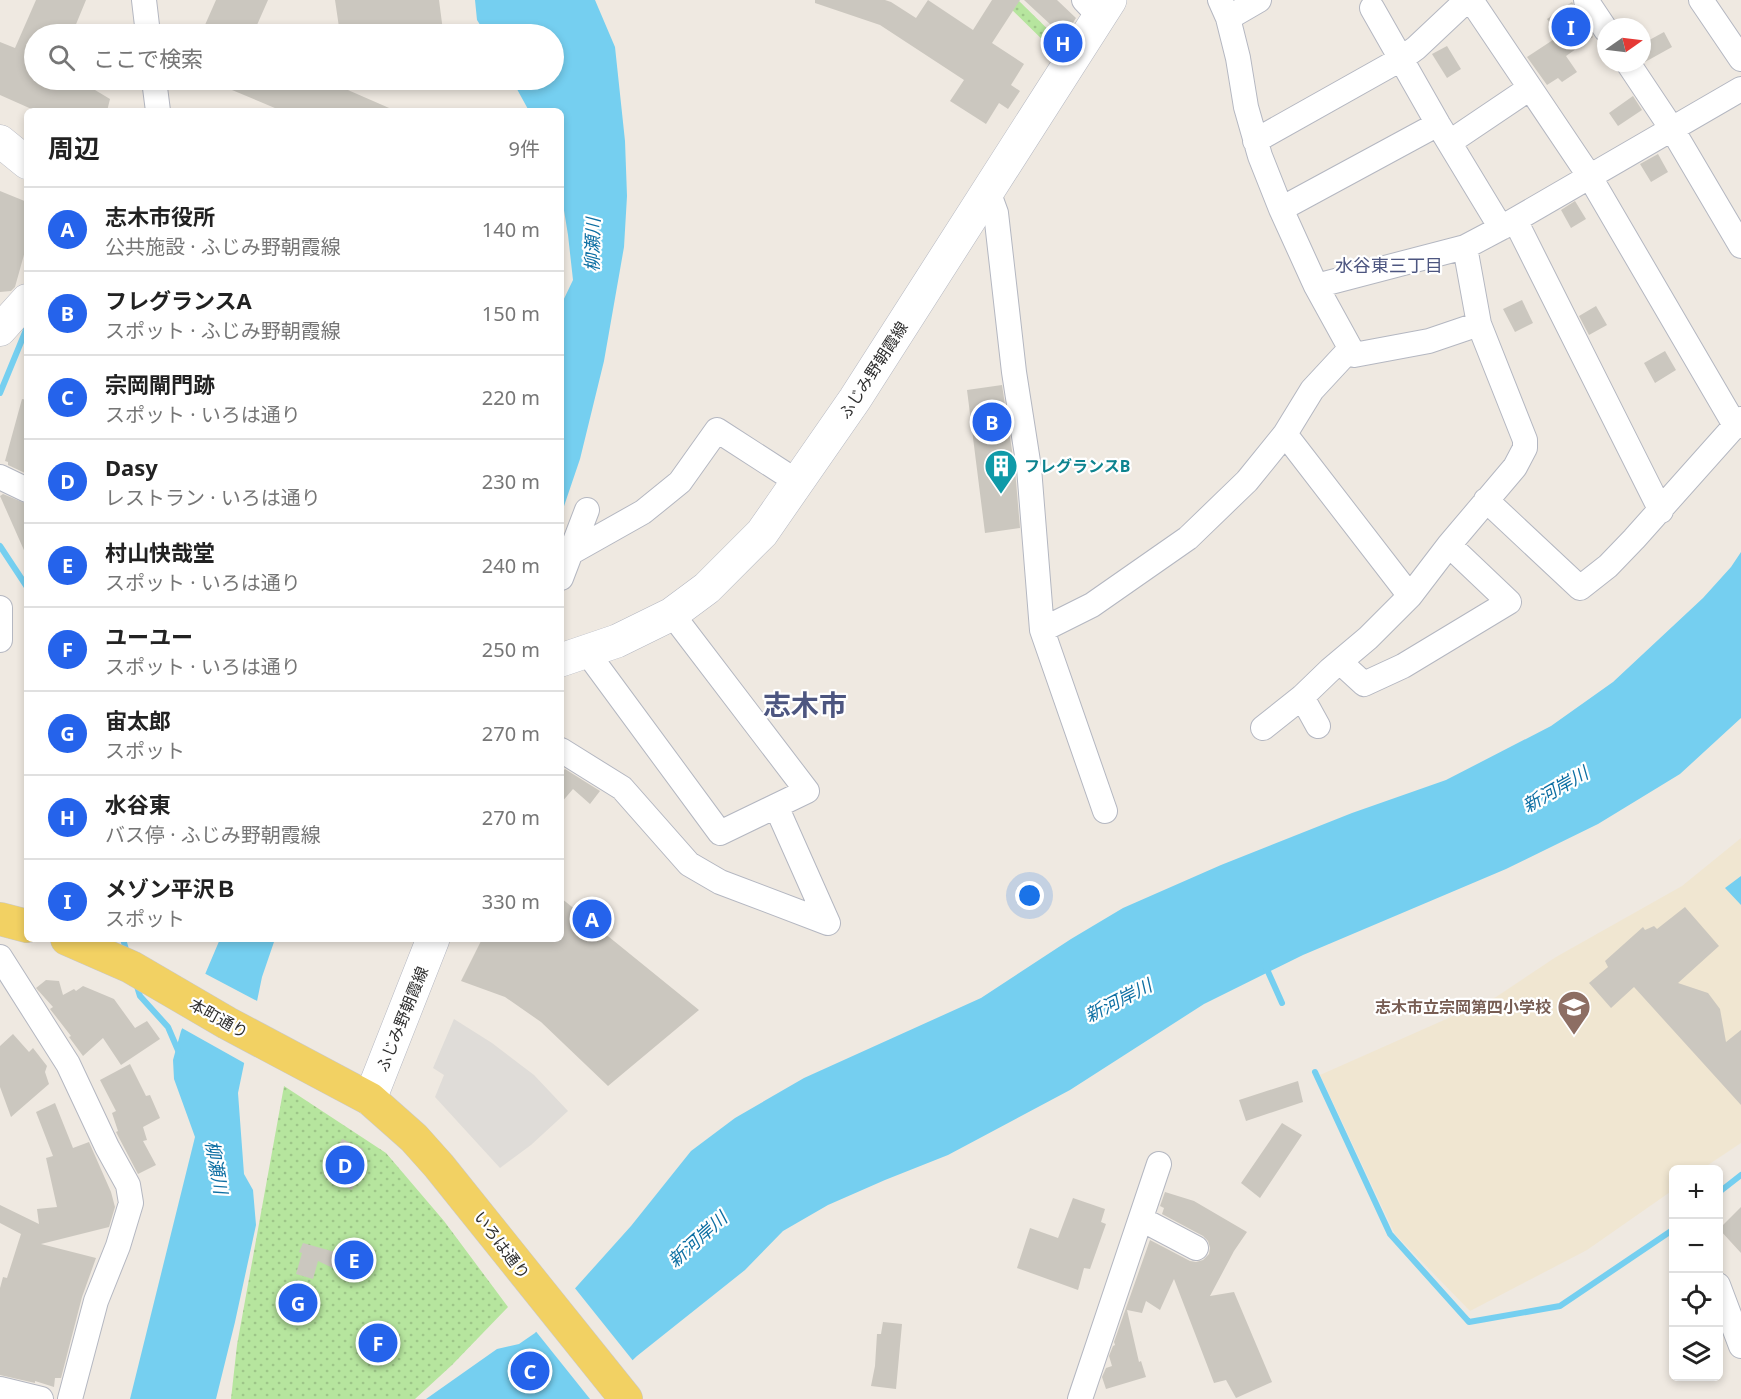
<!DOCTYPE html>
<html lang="ja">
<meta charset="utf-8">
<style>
body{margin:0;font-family:"Noto Sans","Noto Sans JP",sans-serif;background:#f2f2f2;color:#222}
.controls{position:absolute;right:18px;bottom:18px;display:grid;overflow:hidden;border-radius:9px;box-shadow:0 3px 9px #0003}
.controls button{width:54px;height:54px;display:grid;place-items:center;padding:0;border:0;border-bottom:2px solid #e0e0e0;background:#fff;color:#222;font:30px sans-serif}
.compass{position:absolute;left:1597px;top:18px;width:54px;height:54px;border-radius:50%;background:#fff;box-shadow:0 3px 9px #0003;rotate:76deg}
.you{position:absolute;left:1030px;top:896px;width:21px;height:21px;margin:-15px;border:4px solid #fff;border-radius:50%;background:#1a73e8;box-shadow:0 0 0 9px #1a73e833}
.badge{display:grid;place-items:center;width:39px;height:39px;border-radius:50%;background:#2563eb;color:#fff;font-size:20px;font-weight:700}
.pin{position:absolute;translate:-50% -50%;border:3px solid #fff;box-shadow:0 2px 6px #0006}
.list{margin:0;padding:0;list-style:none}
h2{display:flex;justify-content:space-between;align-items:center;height:78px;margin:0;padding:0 24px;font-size:26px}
h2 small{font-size:20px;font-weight:400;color:#767676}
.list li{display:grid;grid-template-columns:39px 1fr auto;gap:18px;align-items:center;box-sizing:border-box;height:84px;padding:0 24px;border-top:2px solid #e0e0e0}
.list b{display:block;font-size:22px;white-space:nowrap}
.list p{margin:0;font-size:20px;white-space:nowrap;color:#767676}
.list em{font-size:20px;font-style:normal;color:#767676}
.icon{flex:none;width:33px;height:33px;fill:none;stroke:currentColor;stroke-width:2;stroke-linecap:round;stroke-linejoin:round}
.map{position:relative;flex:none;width:1741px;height:1399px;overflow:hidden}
.search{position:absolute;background:#fff;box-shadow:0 3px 9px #0003;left:24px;top:24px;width:540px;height:66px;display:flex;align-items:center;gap:15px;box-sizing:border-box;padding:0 21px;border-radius:33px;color:#767676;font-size:22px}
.panel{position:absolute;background:#fff;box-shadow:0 3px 9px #0003;left:24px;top:108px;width:540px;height:834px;border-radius:9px}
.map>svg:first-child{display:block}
.education{fill:#f0e6d1}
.grass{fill:url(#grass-dots)}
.plaza{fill:#dfdcd8}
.water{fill:#75cff0}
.pier{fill:#efe9e1}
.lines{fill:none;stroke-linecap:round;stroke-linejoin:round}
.stream{stroke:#75cff0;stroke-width:6}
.building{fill:#cbc7bf}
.minor-casing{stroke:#b4b7c1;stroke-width:26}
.tertiary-casing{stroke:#b4b7c1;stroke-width:33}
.secondary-casing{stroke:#b4b7c1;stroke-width:34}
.primary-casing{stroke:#c9c9c9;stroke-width:34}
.minor{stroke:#fff;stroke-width:24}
.tertiary{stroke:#fff;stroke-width:32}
.secondary{stroke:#fff;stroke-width:33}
.primary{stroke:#f2d163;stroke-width:33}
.labels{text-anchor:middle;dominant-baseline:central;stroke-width:4.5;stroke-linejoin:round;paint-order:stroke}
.street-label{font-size:16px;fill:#2e2e2e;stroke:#fff}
.culture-label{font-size:16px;font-weight:bold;fill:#0d838f;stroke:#fff;text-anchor:start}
.education-label{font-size:16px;font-weight:bold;fill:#785e54;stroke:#fff;text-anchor:end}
.water-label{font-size:18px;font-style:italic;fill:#0d6fa3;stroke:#fff}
.neighbourhood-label{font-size:18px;fill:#4d5680;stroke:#fff}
.town-label{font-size:28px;font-weight:bold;fill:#4d5680;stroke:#fff}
</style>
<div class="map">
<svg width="1741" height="1399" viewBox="0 0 1741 1399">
<defs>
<pattern id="grass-dots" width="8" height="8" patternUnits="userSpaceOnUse" patternTransform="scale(1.5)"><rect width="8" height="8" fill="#b6e59e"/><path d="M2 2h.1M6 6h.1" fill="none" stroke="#9dc588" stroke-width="1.8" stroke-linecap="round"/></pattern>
</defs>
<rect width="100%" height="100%" fill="#efe9e1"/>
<!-- education -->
<path class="education" d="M1741,838V1143L1702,1169L1674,1170L1673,1190L1587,1250L1470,1311L1395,1234L1320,1075L1496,997L1556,957L1682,886Z"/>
<!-- grass -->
<path class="grass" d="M1002,0H1018L1068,49L1062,59Z
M284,1086L386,1153L444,1221L508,1307L452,1365L415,1399H231L237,1345Z"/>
<!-- plaza -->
<path class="plaza" d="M454,1019L492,1043L534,1075L568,1111L531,1145L500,1168L435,1097L444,1075L433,1068Z"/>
<!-- water -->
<path class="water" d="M475,0H595L615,47L625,141L627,196L624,247L604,361L580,459L561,515V305L573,280L568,235L561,192V111H529L512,80H554V34H486L477,20Z
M1741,552V718L1680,774L1598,824L1506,869L1303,955L1204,1004L1070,1090L948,1155L885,1180L828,1205L783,1231L745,1270L637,1356L592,1399H426L497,1349L519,1344L535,1333L631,1226L691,1151L735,1118L804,1078L981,998L1071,939L1123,908L1221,865L1352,813L1446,780L1551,726L1613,682L1703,598L1731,567Z
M1741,876V905L1725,888Z
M220,939H275L262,977L238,1093L244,1174L253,1190L256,1225L235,1322L216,1399H130L195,1137L174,1079L173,1060L181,1031Z"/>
<!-- pier -->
<path class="pier" d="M202,972L259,1002L246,1064L180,1027Z
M574,1287L634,1362L596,1399H590L534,1329Z"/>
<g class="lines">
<!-- stream -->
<path class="stream" d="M0,393L26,330L23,321
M0,546L27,587
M123,939L127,953
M1265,965L1282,1003
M136,983L140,996L168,1027L180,1055
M1315,1072L1390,1234L1469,1322L1560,1306L1674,1229
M1718,1193L1741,1175"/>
</g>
<!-- building -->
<path class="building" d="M36,0H86L72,34H34V80H93L90,87L110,99L107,111H36L0,95V42L15,48Z
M216,0H268L253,34H201Z
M335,0H439L443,31L428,33V34H340Z
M815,0H885L891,2L916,18L928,0L973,30L992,0H1020L992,43L1024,64L1011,85L1020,91L1008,109L999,103L986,124L950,101L964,80L880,25L815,3Z
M1024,0H1057L1076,18L1064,37Z
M1572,2L1593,37L1566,56L1577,72L1562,82L1558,78L1547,85L1527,57L1559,36L1547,19Z
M1664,32L1672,47L1645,62L1642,58V44Z
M1447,46L1461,69L1447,78L1432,54Z
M208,80H325L396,111H282Z
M1633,96L1642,110L1618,126L1609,113Z
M1658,154L1668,172L1651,182L1640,164Z
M0,191L27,202V244L15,287L11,291L0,292Z
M1575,201L1586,219L1571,228L1561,210Z
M1522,300L1533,323L1515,332L1503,309Z
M1596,306L1607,325L1589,335L1579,316Z
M1665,351L1676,370L1655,383L1644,363Z
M1002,385L1015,470L1020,528L985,533L967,390Z
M22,399L27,400V474L8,465V462L5,461Z
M3,494L27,504V557L0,496Z
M565,769L600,791L590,804L573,789L561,803V773Z
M561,898L699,1010L608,1086L541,1022L505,997L461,981L482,939H561Z
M1685,907L1719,946L1678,983L1708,993L1720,1009L1726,1042L1741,1030V1105L1634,987L1611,1008L1589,983L1608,967L1605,961L1643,927L1645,930L1654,926L1657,929Z
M46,980L59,981L63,995L74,989L76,991L83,986L114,999L135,1028L147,1021L160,1039L121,1065L103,1038L83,1056L69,1037L71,1036L50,1009L53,1007L36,988Z
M13,1034L29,1052L33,1048L47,1066L45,1072L49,1084L11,1117L0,1087V1046Z
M130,1064L146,1096L150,1095L160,1118L143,1127L147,1140L143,1141L156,1165L138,1174L116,1132L118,1131L112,1113L116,1111L100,1080Z
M1298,1081L1303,1102L1246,1121L1239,1100Z
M55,1103L73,1148L89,1142L111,1192L115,1207L109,1227L41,1244L96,1258L82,1297L61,1378H55L54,1387L35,1381V1383L0,1375V1288L3,1277L7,1278L21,1234L0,1223V1205L39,1224L37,1209L57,1207L46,1158L53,1156L36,1112Z
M1282,1123L1302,1135L1260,1198L1241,1183Z
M342,1139L363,1149L357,1163L363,1166L352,1190L324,1177Z
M1165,1192L1194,1201L1247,1232L1234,1251L1210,1296L1234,1292L1272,1382L1236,1398L1226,1380L1214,1383L1174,1279L1160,1310L1146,1301L1142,1313L1127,1310L1139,1362L1141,1361L1146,1377L1106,1389L1102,1377L1106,1368L1112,1366L1109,1356L1113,1346L1115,1345L1114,1342L1150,1240L1190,1261L1196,1262L1203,1260L1209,1254L1210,1248L1208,1241L1203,1236L1162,1214L1164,1208L1160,1206Z
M1073,1198L1105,1209L1101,1222L1106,1224L1090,1269L1084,1268L1078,1290L1017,1268L1030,1228L1058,1238Z
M1741,1207V1253L1719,1229Z
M340,1242L369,1256L358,1280L318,1261L313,1279L296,1274L302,1253L299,1252L303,1243L335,1252Z
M883,1322L902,1324L896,1389L871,1386L875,1366L877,1334H881Z"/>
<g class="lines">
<!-- minor casing -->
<g class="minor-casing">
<path id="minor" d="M144,0L148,34
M1084,0L1100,17
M1220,0L1228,18L1238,58L1246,107L1260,156L1281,209L1316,286L1354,355L1429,341L1479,324
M1471,0L1590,177L1736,427
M1586,0L1606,30
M1701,0L1741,59
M1372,8L1438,124L1501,228
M1228,18L1259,0
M1628,63L1672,129L1741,246
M154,80L158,111
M1255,141L1401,59L1416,48L1467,0
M1450,142L1530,88
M988,191L996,213L1014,372L1029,468L1042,630L1105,811
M1281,209L1438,124
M1515,220L1661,511
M1316,286L1465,247L1501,228L1741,89
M1285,434L1410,596
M0,477L27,490
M1486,500L1580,588L1608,566L1634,539L1741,419
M572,552L643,512L680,482L717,430L799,483
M561,578L587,510
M0,608V640
M1042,630L1092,605L1188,538L1247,481L1285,434L1312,390L1350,349
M586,651L720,833L807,791L672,614
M1340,662L1364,684L1403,666L1509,602L1449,545
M1302,697L1318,726
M1263,728L1302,697L1330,670L1368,638L1410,596L1449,545L1515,467L1525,448V440L1479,324L1465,247
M561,750L622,788L689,864L720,882L828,923L776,806
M0,957L68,1064L107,1147L128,1185L131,1203L118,1246L96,1301L70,1399
M1141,1219L1196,1248
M1718,1285L1741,1346
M0,1389L41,1399
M1080,1399L1159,1164"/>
</g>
<!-- tertiary casing -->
<g class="tertiary-casing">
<path id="tertiary" d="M0,141L27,163
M0,330L27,300"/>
</g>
<!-- secondary casing -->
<g class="secondary-casing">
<path id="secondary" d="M561,660L617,641L672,614L707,588L762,533L855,399L1110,0
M370,1099L433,939"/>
</g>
<!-- primary casing -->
<g class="primary-casing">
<path id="primary" d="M0,919L27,926
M67,939L131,967L227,1023L370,1099L414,1138L439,1166L626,1399"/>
</g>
<!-- minor -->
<use href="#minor" class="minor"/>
<!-- tertiary -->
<use href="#tertiary" class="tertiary"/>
<!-- secondary -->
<use href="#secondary" class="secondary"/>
<!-- primary -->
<use href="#primary" class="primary"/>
</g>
<!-- icons -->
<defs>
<g id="building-pin" transform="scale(1.725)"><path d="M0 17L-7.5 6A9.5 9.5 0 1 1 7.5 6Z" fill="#0f9aa8" stroke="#fff"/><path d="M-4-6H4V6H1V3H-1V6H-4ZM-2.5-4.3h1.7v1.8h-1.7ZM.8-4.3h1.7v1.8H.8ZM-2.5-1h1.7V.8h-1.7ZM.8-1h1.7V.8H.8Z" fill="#fff"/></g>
<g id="school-pin" transform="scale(1.725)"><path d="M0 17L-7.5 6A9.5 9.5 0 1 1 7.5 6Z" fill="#8d6e63" stroke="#fff"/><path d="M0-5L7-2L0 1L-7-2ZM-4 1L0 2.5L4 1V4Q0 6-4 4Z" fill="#fff"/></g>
</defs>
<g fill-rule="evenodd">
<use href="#building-pin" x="1001" y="466"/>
<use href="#school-pin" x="1574" y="1007"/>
</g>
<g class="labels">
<!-- street labels -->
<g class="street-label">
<text transform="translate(873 370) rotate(-57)">ふじみ野朝霞線</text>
<text transform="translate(219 1018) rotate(29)">本町通り</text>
<text transform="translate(402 1019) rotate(-68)">ふじみ野朝霞線</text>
<text transform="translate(502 1245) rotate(53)">いろは通り</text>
</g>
<!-- culture labels -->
<g class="culture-label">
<text x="1024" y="466">フレグランスB</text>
</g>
<!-- education labels -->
<g class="education-label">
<text x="1551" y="1007">志木市立宗岡第四小学校</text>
</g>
<!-- water labels -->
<g class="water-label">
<text transform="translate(592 245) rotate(-89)">柳瀬川</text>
<text transform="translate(1555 789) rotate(-30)">新河岸川</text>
<text transform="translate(1118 1000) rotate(-27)">新河岸川</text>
<text transform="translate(217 1167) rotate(80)">柳瀬川</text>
<text transform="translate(697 1239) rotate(-42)">新河岸川</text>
</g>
<!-- neighbourhood labels -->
<g class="neighbourhood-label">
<text x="1389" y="265">水谷東三丁目</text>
</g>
<!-- town labels -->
<g class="town-label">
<text x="805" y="704">志木市</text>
</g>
</g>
</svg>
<div class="controls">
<button>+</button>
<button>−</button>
<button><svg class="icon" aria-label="locate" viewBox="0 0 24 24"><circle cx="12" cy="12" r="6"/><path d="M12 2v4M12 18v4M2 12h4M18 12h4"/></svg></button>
<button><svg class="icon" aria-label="layers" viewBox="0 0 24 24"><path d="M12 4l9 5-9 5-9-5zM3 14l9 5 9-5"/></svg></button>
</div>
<svg class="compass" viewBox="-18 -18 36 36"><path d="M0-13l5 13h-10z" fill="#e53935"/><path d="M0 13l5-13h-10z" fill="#767676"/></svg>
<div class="you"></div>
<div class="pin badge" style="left:592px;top:919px">A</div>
<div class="pin badge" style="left:992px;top:422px">B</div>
<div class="pin badge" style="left:530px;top:1371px">C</div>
<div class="pin badge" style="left:345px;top:1165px">D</div>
<div class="pin badge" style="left:354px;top:1260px">E</div>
<div class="pin badge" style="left:378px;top:1343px">F</div>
<div class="pin badge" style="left:298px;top:1303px">G</div>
<div class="pin badge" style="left:1063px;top:43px">H</div>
<div class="pin badge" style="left:1571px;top:27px">I</div>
<div class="search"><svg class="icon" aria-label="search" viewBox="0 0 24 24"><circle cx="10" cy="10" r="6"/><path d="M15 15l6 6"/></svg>ここで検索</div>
<section class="panel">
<h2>周辺<small>9件</small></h2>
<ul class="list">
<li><span class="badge">A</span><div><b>志木市役所</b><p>公共施設 · ふじみ野朝霞線</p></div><em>140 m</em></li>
<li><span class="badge">B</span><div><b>フレグランスA</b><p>スポット · ふじみ野朝霞線</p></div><em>150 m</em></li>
<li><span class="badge">C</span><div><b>宗岡閘門跡</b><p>スポット · いろは通り</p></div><em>220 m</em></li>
<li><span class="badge">D</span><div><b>Dasy</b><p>レストラン · いろは通り</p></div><em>230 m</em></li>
<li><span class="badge">E</span><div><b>村山快哉堂</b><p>スポット · いろは通り</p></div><em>240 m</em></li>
<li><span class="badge">F</span><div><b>ユーユー</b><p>スポット · いろは通り</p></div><em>250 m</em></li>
<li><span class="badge">G</span><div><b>宙太郎</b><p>スポット</p></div><em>270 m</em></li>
<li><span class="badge">H</span><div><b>水谷東</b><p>バス停 · ふじみ野朝霞線</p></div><em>270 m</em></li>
<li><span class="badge">I</span><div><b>メゾン平沢Ｂ</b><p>スポット</p></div><em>330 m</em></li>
</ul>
</section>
</div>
